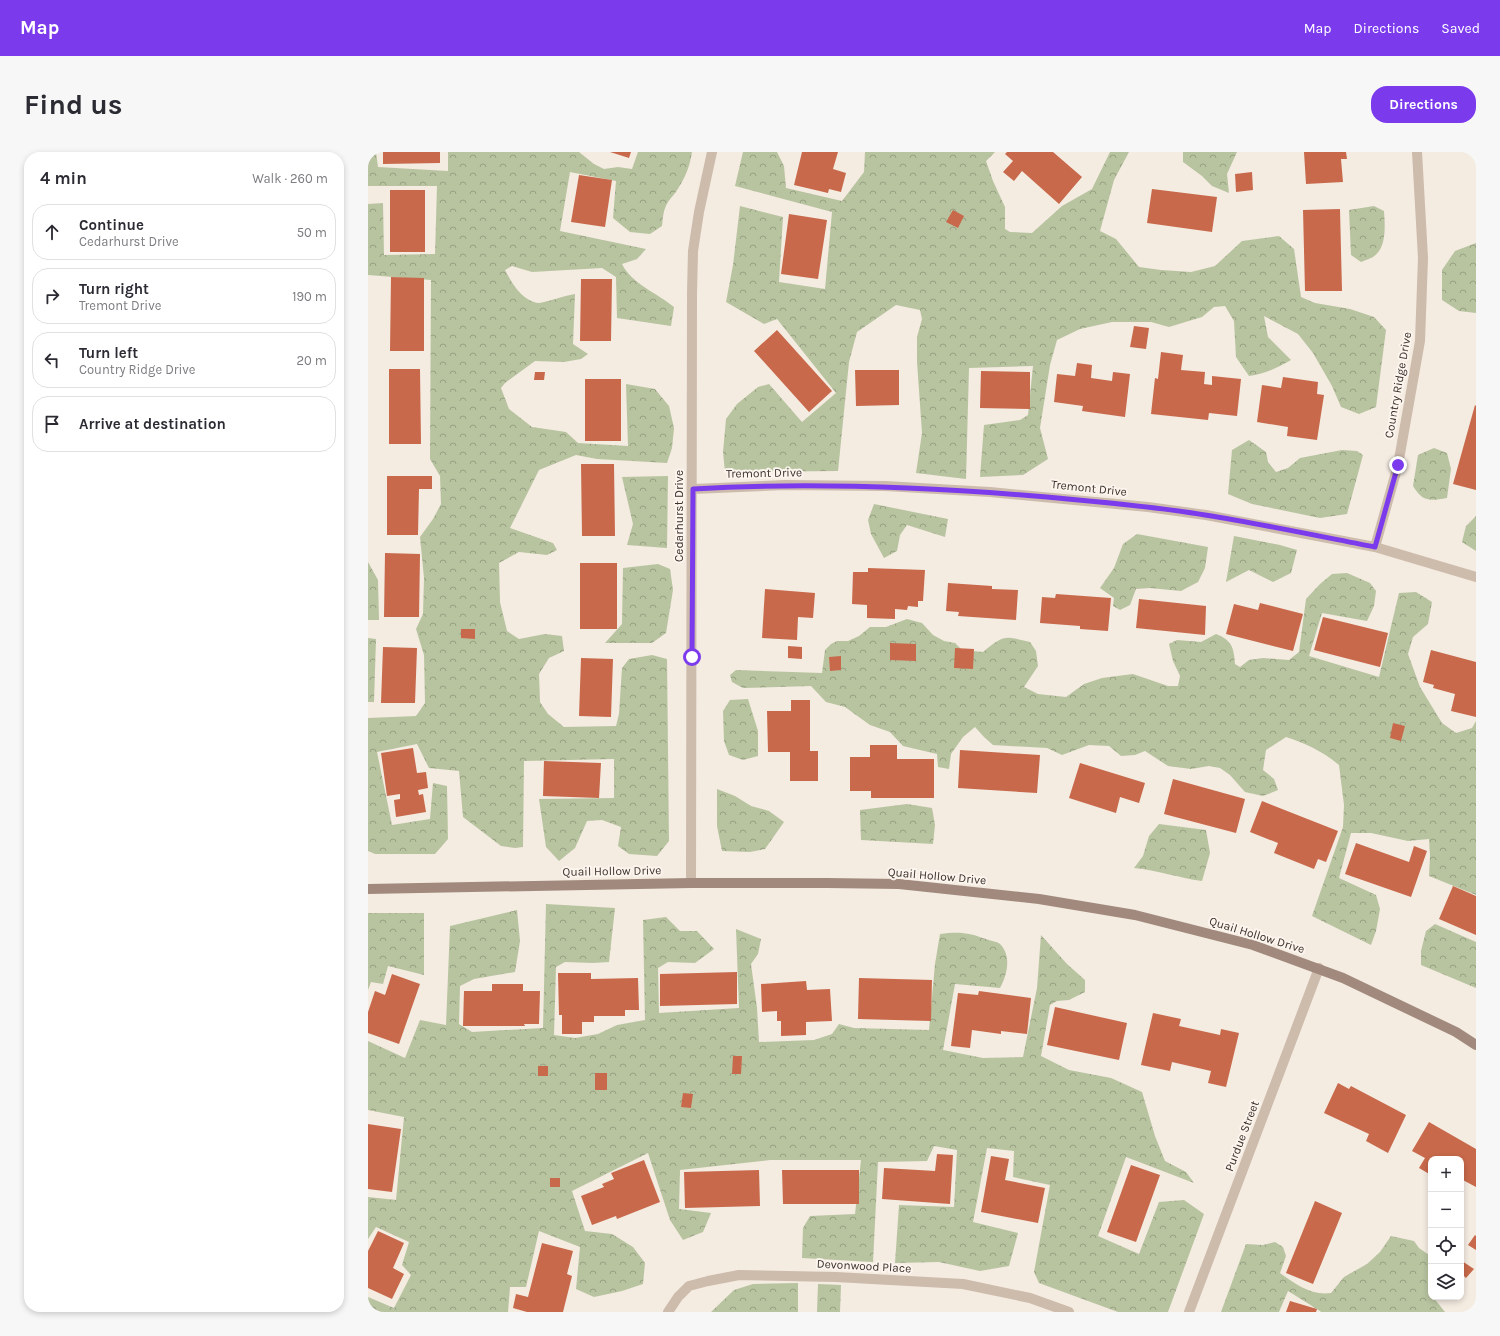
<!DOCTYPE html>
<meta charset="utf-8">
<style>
body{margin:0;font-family:Karla,sans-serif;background:#f7f7f7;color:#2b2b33}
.controls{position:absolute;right:12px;bottom:12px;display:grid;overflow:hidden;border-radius:8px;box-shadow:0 2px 6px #0003}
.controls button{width:36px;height:36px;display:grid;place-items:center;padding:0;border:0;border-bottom:1px solid #e1e1e2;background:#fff;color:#2b2b33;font:20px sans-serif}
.stop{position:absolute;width:12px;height:12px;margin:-9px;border:3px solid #7c3aed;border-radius:50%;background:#fff}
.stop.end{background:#7c3aed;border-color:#fff;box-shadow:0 1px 4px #0008}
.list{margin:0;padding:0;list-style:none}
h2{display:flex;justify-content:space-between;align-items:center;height:52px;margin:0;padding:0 16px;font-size:17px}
h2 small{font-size:13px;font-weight:400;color:#7c7c81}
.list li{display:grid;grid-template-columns:26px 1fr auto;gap:12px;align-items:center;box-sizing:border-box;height:56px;margin:0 8px 8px;padding:0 8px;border:1px solid #e1e1e2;border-radius:16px}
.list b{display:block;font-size:15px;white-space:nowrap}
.list p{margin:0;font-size:13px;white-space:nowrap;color:#7c7c81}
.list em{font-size:13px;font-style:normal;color:#7c7c81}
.icon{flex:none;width:22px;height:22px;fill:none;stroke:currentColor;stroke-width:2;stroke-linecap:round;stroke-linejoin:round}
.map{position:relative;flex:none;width:1108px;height:1160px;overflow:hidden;border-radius:16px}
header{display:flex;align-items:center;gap:24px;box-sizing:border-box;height:56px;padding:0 20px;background:#7c3aed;color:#fff}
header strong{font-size:19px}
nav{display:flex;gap:22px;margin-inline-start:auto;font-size:14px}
.intro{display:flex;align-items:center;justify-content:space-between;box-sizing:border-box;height:96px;padding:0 24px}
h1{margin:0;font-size:28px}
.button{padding:10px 18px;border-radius:16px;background:#7c3aed;color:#fff;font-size:14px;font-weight:700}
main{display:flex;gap:24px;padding:0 24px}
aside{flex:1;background:#fff;border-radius:16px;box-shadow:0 2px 6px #0003}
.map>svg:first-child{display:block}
.forest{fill:url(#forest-crowns)}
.building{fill:#c8694b}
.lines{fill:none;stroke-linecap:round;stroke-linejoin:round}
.street{stroke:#cdbbac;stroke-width:10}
.secondary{stroke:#a18a7d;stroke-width:10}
.route{stroke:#7c3aed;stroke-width:5}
.labels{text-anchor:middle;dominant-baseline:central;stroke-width:4;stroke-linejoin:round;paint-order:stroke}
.street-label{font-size:12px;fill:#3b302b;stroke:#fbf5ee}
</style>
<header>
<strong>Map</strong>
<nav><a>Map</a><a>Directions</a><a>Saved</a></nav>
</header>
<div class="intro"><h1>Find us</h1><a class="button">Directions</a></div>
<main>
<aside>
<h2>4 min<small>Walk · 260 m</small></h2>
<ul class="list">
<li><svg class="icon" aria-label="ahead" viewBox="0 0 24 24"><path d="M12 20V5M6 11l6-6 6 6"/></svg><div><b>Continue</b><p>Cedarhurst Drive</p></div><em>50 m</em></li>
<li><svg class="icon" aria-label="right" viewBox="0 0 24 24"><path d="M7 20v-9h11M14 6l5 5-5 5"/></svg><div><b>Turn right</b><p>Tremont Drive</p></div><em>190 m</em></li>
<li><svg class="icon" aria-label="left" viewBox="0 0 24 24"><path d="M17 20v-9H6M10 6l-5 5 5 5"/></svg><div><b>Turn left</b><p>Country Ridge Drive</p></div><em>20 m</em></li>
<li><svg class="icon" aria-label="arrive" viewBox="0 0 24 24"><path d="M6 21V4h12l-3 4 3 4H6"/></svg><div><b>Arrive at destination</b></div></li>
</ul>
</aside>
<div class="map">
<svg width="1108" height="1160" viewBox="0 0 1108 1160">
<defs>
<pattern id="forest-crowns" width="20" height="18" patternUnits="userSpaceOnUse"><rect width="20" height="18" fill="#b8c4a0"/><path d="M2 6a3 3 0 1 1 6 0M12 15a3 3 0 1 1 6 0" fill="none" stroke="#97a083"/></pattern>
</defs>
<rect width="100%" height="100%" fill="#f4ebe1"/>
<!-- forest -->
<path class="forest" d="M0,0H8L10,15L80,19V0H211L226,12L236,17L250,15L264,17L270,0H324C322,13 318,24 311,35C308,41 303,45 300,50C295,58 295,66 294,74L282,82L262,80L245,66L248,29L202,20L192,79L278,97L269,107L254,112C264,132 289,141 306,155L303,174L249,166L248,125L234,116L164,120L144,114L137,118C144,131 153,148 170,151C176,151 199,143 207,142L205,192L220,202L213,207L196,210L167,209L137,231L133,236L141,257L164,275L198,280L210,291L260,294L258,232L287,237L301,254L306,276L304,296L299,311L229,307L208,303L171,318L142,376L185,391L189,398L179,403L151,400L131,411L132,450L139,479L151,487L177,482L194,484L196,499L181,506L171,522L172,550L180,562L196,575L248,574L251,562L254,516L261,507L284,503L299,507L301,689L289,704L261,702L250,694L253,675L234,668L219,669L207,696L191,709L178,695L171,647L246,646V607L156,609L155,695L147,696L133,694L95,665L91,619L61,616L49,592L9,600L24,673L62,667L65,631L79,634L80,687L67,702H7L0,699V566L48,564L57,551L56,503L48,477L55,462L56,426L52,385L65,367L73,352L72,324L62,307L63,128L0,123V52L15,51L16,103L67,102L69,34H0Z
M375,0H409L416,14L418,36L474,49L496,20L497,0H627L618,9L625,29L637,55V77L642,80L664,81L694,54L724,37L742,0H761L746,28L732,79L748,87L771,115L793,118L823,120L847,114L874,89L911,84L926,97L933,145L947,151L982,157L1006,165L1018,178L1008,255L991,262L973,255L964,234L945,201L930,182L896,164L900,185L923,208C909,216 897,222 881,224L868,205L866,169L857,154L846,155L834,165L801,175L783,170H744L712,177L689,188L682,213L672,276L680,307L655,323L612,325L616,273L652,268L660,263L665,214L601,216L598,327L548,321L554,281L549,210V185L554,167L552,158L528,153L489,180L481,210L470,319L357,320L355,300L358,267L369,252L390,235L401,232L434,270L468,241L409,167L396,172L358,150L365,113L372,54L415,65L411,130L457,137L464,60L367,34Z
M815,0H869L859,22L861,41L844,34L834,24L815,10Z
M1006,54L1016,59C1017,74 1019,96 1005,105C1002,107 997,108 993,110L983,103L981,58Z
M1108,91V161L1091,159L1074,148V118L1087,99Z
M881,288L898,300L900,310L908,320L920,316L932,306L974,298L989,299L995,303L979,362L952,366L884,352L860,342L864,298Z
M1066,296L1079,301L1083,317L1079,346C1061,349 1055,350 1045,334L1050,303Z
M300,324L299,396L259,393L265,372L254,325Z
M506,352L580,367L577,385L539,373L532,383L529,399L516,406L503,382L500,368Z
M1108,364V399L1094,390L1098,374Z
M769,382L840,395L837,416L830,430L813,439L782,436L768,437L762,453L752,458L745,454L746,446L732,436L746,416L755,392Z
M866,384L912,393L929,398L923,421L905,430L881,418L858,430Z
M0,410L10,428L11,468H0Z
M290,412L302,417L305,438L298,481L284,491H237L254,472L255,416Z
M979,421L1002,431L1008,439L1006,454L999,469L954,461L941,504L1011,525L1031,441L1048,440L1064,450L1060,472L1045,485L1040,502L1052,535L1074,571L1088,581L1104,576L1108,569V743L1061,724L1062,704L1061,687L1040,689L1003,681H983L971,726L1008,743L1012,757L1008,779L1003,793L944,764L975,675L976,653L971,613C954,599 939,592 918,585L898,598L895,618L906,627L910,638L895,644L877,640L862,623L852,616L841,614L823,617L800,614L777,599L767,603L753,604L741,594L721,593L694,603L679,596L625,593L616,585L607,575L595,585L583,602L581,617L570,615L569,602L535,594L522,580L502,573L477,555L458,550L443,534L375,536L364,530L362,523L368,518L454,521L457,498L463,492L469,489H480L491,484L502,475H518L539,467L554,471L565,483L576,489L587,491L594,498L615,500C637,482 636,484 662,490L668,499L670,514L656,535L670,542L698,545L716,532L734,526L765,522L800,534H810L812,524L805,509L801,492L809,488L833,490L848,482C864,488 866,496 867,512L872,515L881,508L895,506L921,508L931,500L938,447L952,432L964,422Z
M0,486L8,487L6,550H0Z
M380,547L390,579V604L375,608L361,603L356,589L355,559L362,548Z
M349,637L367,644L383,654L401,659L416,670L397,697L382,700L354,699L349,674Z
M539,652L564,656L567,673L565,692L493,688L492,658Z
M791,672L838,678L842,701L834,729C811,726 789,718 766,716L775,704L781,684Z
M178,752L247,756L241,810L225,811L197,810L188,815L186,883L207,886L230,882L249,873L277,868L275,768L298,765L312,779H329L346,797L327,811L300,810L290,816L291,861L371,856L368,777L393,787L390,802L383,812L389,856L391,890L446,888L464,882L471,872L486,876L561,878L567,812L572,782C592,779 602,781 621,788C624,789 630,790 632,792C644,804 639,823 632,836L587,832L575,898L615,906L655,905L669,836L673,783L699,812L717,828V840L701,848L689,849L682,853L673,904L701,918L743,926L774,940L787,984L797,1009L818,1020L826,1031L758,1005L730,1084L771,1102L791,1050L816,1048L836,1062L800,1160H750L671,1131L666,1120L682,1033L645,1025L646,999L619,996L605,1070L650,1081L641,1114L612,1119L571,1110L527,1111L531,1053L586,1055L589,998L566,994L559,1009L510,1010L505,1110L434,1106L435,1076L442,1064L487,1062L493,1008H402L312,1018L311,1057L343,1061L335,1080L315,1088L302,1068L280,1001L204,1039L217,1079L244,1082L265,1095L277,1111L275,1132L254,1139L226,1145L208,1137L212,1095L171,1079L158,1135H142L140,1160H0V1145L26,1156L43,1123L34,1113L41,1090L8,1075L0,1087V1045L28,1048L36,965L0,958V889L37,906L52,868L78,873L82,774L149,758L152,789L147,820L106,827L92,834L91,872L104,880L175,876Z
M0,761H56V823L20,814L15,832L3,830L0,838Z
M1067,772L1108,790V836L1053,813V799L1058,779Z
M1023,1084L1046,1089L1051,1096L1061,1103L1063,1102V1124L1060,1140L1063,1145H1065L1077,1160H953L952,1159L920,1139L911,1160H853L878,1092L895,1093L907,1090L915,1095L918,1104L912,1121C927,1132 944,1144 963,1141L976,1125L999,1112L1012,1100Z
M430,1131V1160H343L366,1138L385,1132Z
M450,1132L473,1133L472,1160H449Z"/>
<!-- building -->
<path class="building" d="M15,0H72V11L15,12Z
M242,0H263L261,6Z
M434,0H470L465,17L478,21L473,40L461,37L460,41L426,33Z
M639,0H685L714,25L691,52L654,19L646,29L635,20L645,9L637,2Z
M936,0H978L979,7H973L975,30L938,32Z
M884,20L885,38L868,40L867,22Z
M211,23L244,28L237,75L203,70Z
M784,37L849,45L844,80L779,71Z
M22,38H57V100H22Z
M972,57L974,139H937L935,58Z
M585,58L596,64L590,76L578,70Z
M421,62L459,68L450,127L413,122Z
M23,125L56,126V199H22Z
M213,127H244L243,189H212Z
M766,174L781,176L778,197L762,195Z
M409,178L464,239L441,260L386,199Z
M793,200L815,203L813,218L837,220L836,232L844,233V224L873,227L869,264L841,261L840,268L783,262L787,226L790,227Z
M709,211L724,213L723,226L744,229L745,220L762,222L757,265L714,259L715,254L686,250L689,222L707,224Z
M21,217H52L53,292H21Z
M487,218H531V253L488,254Z
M613,219L662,220V257L612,256Z
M167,220H177L176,228H166Z
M915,225L950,230L949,242L956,243L949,288L919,284L920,275L889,270L894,233L913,236Z
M217,227H253V289H217Z
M1107,253L1108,254V338L1085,332Z
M213,312H246L247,384H214Z
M19,324H64V337H51L50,383H19Z
M17,401L52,402L51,465H16Z
M212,411H249V477H212Z
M500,416L557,418L555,449H550V455L540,454L539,458L527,457V467L499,466V453L484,452L485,420H500Z
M580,431L624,434V437L650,438L648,468L590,464L591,460L578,459Z
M397,437L447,441L445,466L430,465L429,488L394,486Z
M688,442L743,446L740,479L712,477V474L672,471L674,445L687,446Z
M771,447L838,454L837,483L768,476Z
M892,451L935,462L925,499L858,482L866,452L890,458Z
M955,465L1020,481L1012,515L946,498Z
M93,477H107V487L93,486Z
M522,491L548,492V509L522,508Z
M420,494L434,495V507L420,506Z
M15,495L49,496L47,551H13Z
M587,496L606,497L605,517L586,516Z
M1063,498L1108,510V565L1083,559L1087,542L1065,536L1066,533L1055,530Z
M473,504V518L462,519L461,505Z
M213,506L245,507L243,565L211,564Z
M423,548H442V599H450V629H422V600H400L399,559H423Z
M1025,571L1037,574L1033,589L1022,586Z
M502,593H529V607H566V646H503V639H482V605H502Z
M45,596L49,621L58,620L60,636L50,638L51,643L55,642L58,660L28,665L26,648L32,647V642L19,644L13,601Z
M592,598L672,603L669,641L590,636Z
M176,609L233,611L231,646L175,644Z
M712,611L777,631L771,651L752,645L748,661L701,646Z
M805,627L877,647L868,681L796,662Z
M894,649L970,679L958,710L950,707L946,717L906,701L910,691L882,680Z
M988,691L1041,710L1046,694L1059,699L1043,745L977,722Z
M1085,734L1108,744V783L1071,767Z
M369,820V852L292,854V822Z
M190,821H223V827L270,826L271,858H257V864H226V870H214V882H194V863H191Z
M24,822L52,832L31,892L0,881V860L7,839L17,843Z
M491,826L564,828L563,869L490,867Z
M438,829L439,838L462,837L464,869L438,870V883L413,884V869H409V859L394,860L393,832Z
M124,832H155V839H172L171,872H156L157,874H95L96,839H124Z
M611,839L663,846L659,882L633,879V882L604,878L602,896L583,894L590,841L610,843Z
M687,855L759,871L751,908L679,893Z
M785,861L813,867L811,874L852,883L853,877L871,881L858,935L840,931L843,919L804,910L802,919L773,913Z
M365,904H374L373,922H364Z
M170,914H180V924H170Z
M227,921H239V938H227Z
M970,931L981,937L983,934L1038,963L1020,1001L998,989L1001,982L956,961Z
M315,941L325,942L323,956L313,955Z
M1061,970L1108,997V1035L1093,1027V1007H1063V1023L1051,1016L1057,1006L1044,999Z
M0,972L33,977L24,1040L0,1037Z
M569,1002L585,1003L582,1052L514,1047L516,1016L567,1019Z
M623,1004L641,1007L637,1028L677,1036L670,1071L613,1060Z
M276,1008L292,1050L249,1067L248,1064L224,1073L213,1044L236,1035L234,1032L246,1027L243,1021Z
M763,1013L792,1023L768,1090L739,1080Z
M391,1018L392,1054L317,1056L316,1020Z
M414,1018H491V1052H415Z
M182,1026H192V1035H182Z
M947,1049L974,1061L945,1132L918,1121Z
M10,1079L36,1091L25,1116L36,1122L24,1147L0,1136V1099Z
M1107,1083L1108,1084V1098L1100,1093Z
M174,1091L205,1099L199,1122L204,1124L195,1160H159L145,1156L148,1142L160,1145Z
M1094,1109L1106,1117L1098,1126L1093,1121V1110Z
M922,1149L949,1157L948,1160H918Z"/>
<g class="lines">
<!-- street -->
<path class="street" d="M325,337L417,333L517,334L622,340L780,355L838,363L1007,395L1108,425
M1007,395L1030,313L1052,189L1055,106L1049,0
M323,731L324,142L325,99L331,60L344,0
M300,1160L310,1145L321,1134L340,1129L371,1123L468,1125L595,1132L662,1146L701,1160
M821,1160L951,816"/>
<!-- secondary -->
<path class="secondary" d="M0,737L323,731H460L531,732L671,747L767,763L885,793L975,826L1088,880L1108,893"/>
</g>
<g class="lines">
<!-- route -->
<path class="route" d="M324,505L325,337C443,330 561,335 679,345C732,350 785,354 837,363C894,372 950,384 1007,395L1030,313"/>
</g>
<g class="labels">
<!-- street labels -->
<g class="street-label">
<text transform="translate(1030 233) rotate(-80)">Country Ridge Drive</text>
<text transform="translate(396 321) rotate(-1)">Tremont Drive</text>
<text transform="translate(721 336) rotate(6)">Tremont Drive</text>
<text transform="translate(311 364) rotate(-90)">Cedarhurst Drive</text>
<text transform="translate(244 719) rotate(-1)">Quail Hollow Drive</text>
<text transform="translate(569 724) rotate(5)">Quail Hollow Drive</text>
<text transform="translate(889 783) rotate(17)">Quail Hollow Drive</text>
<text transform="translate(874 984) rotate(-69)">Purdue Street</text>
<text transform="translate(496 1114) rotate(3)">Devonwood Place</text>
</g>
</g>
</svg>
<div class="controls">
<button>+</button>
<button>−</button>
<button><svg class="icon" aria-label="locate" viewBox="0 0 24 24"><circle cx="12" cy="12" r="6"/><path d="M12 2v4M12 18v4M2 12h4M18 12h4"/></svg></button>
<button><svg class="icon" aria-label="layers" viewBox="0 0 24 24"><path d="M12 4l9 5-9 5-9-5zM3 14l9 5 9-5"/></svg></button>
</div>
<div class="stop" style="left:324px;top:505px"></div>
<div class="stop end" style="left:1030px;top:313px"></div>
</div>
</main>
